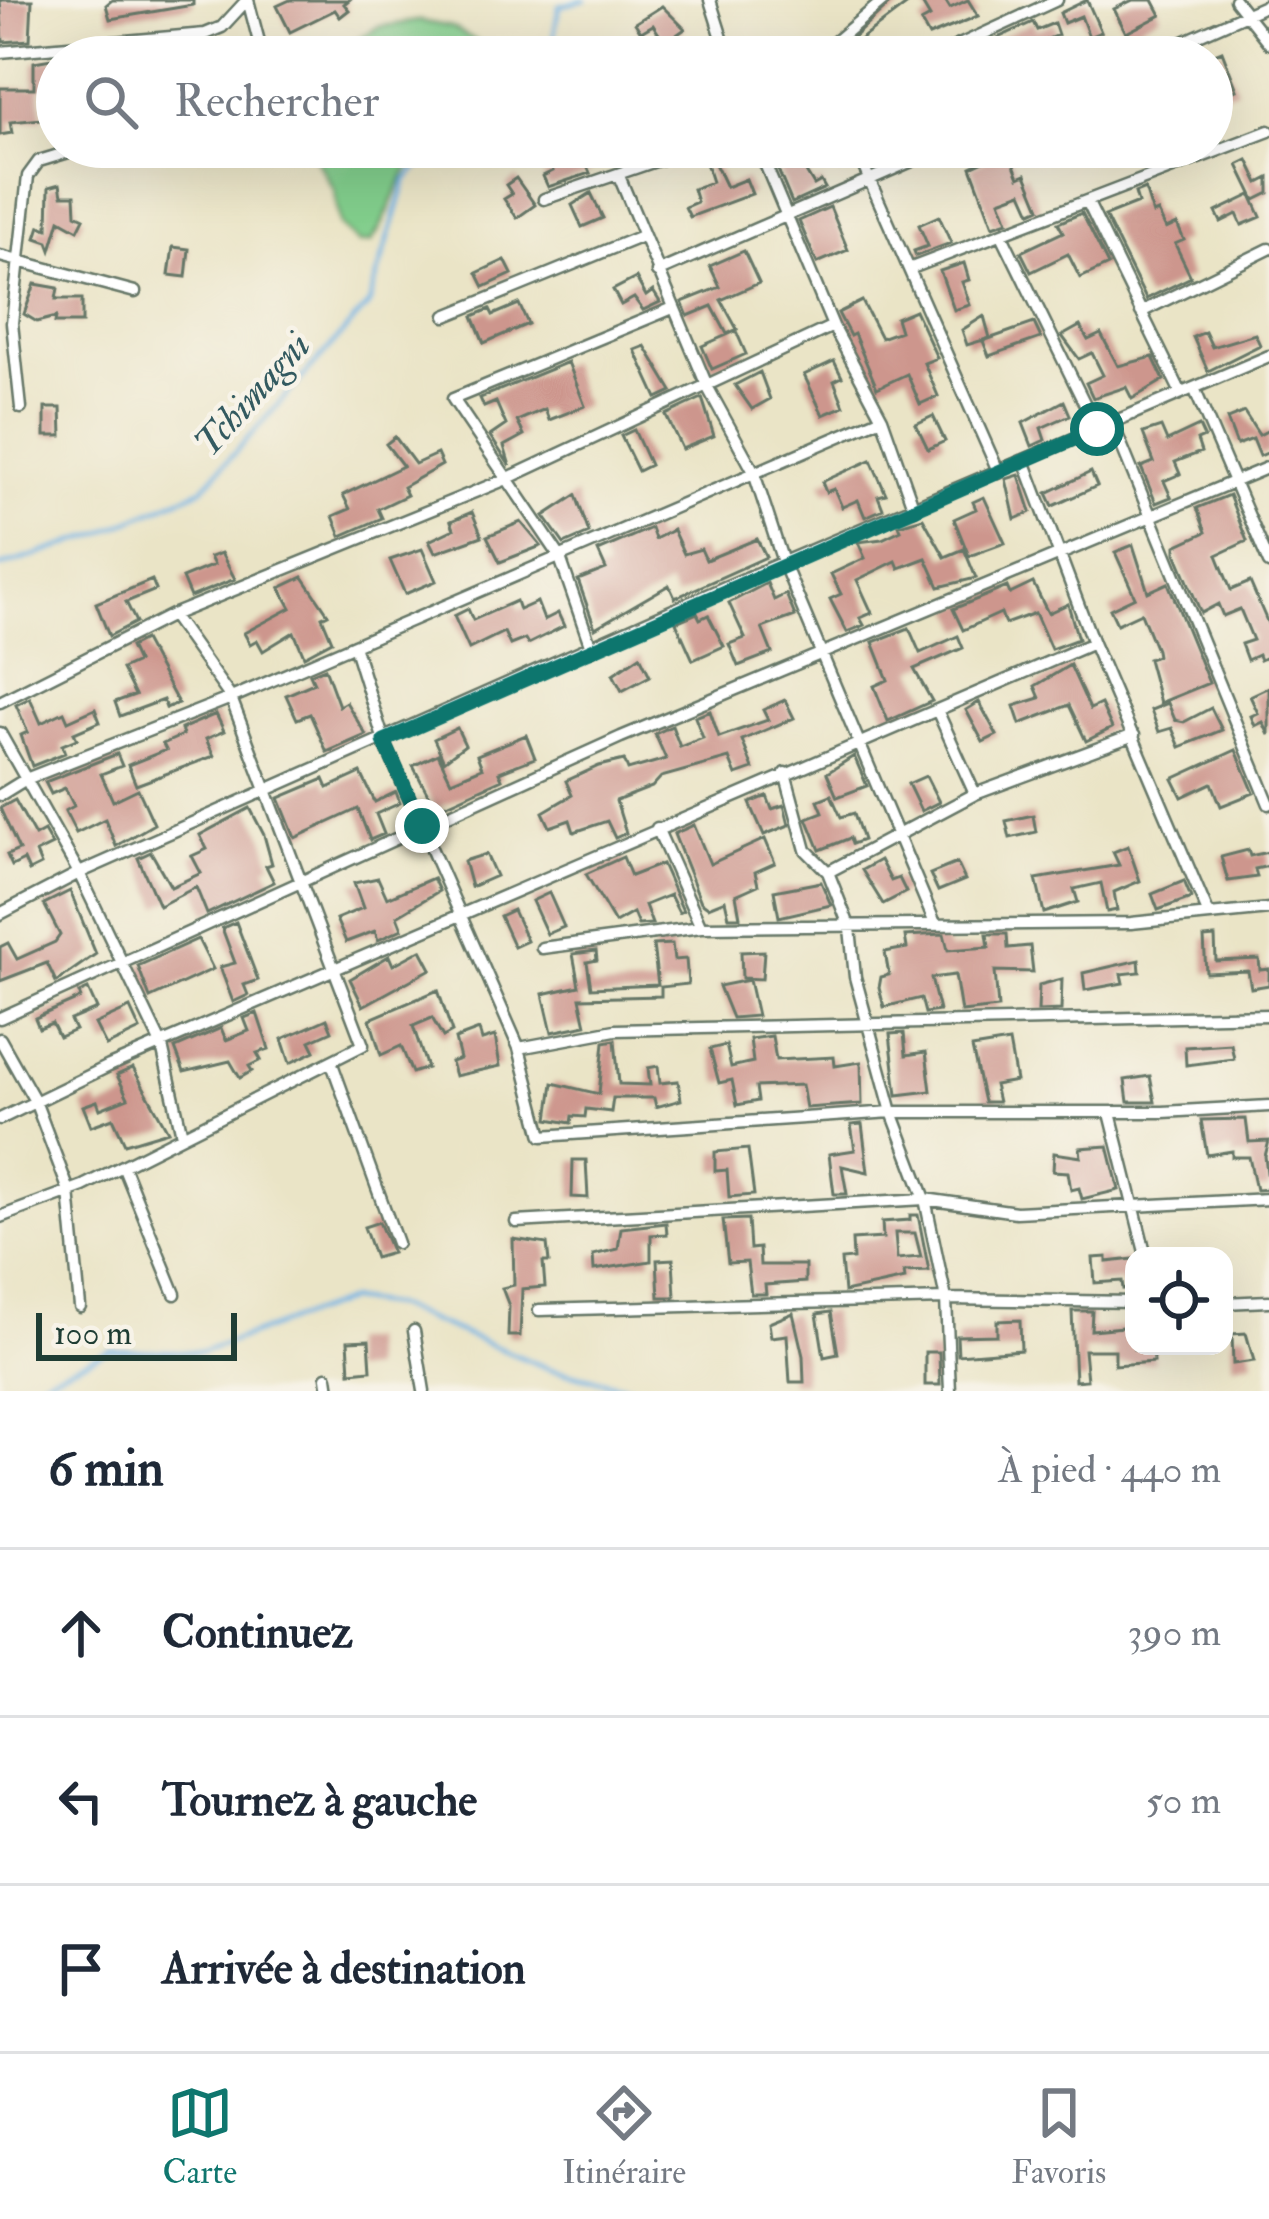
<!DOCTYPE html>
<html lang="fr">
<meta charset="utf-8">
<style>
body{margin:0;font-family:"IM FELL Double Pica",serif;background:#f6f6f7;color:#1f2937}
.controls{position:absolute;right:36px;bottom:36px;display:grid;overflow:hidden;border-radius:24px;box-shadow:0 12px 48px #0002}
.controls button{width:108px;height:108px;display:grid;place-items:center;padding:0;border:0;border-bottom:3px solid #e0e1e3;background:#fff;color:#1f2937;font:60px sans-serif}
.scale{position:absolute;left:36px;bottom:30px;width:201px;box-sizing:border-box;padding-left:12px;border:6px solid #1f3d34;border-top:0;font-size:33px;line-height:42px;white-space:nowrap;color:#1f3d34;-webkit-text-stroke:9px #f7f3e8;paint-order:stroke}
.stop{position:absolute;width:36px;height:36px;margin:-27px;border:9px solid #0f766e;border-radius:50%;background:#fff}
.stop.end{background:#0f766e;border-color:#fff;box-shadow:0 3px 12px #0008}
.list{margin:0;padding:0;list-style:none}
h2{display:flex;justify-content:space-between;align-items:center;height:156px;margin:0;padding:0 48px;font-size:51px}
h2 small{font-size:39px;font-weight:400;color:#747a83}
.list li{display:grid;grid-template-columns:78px 1fr auto;gap:36px;align-items:center;box-sizing:border-box;height:168px;padding:0 48px;border-top:3px solid #e0e1e3}
.list b{display:block;font-size:45px;white-space:nowrap}
.list em{font-size:39px;font-style:normal;color:#747a83}
.icon{flex:none;width:66px;height:66px;fill:none;stroke:currentColor;stroke-width:2;stroke-linecap:round;stroke-linejoin:round}
.map{position:relative;flex:none;width:1269px;height:1391px;overflow:hidden}
.search{position:absolute;background:#fff;box-shadow:0 12px 48px #0002;left:36px;right:36px;top:36px;height:132px;display:flex;align-items:center;gap:30px;box-sizing:border-box;padding:0 42px;border-radius:66px;color:#747a83;font-size:45px}
.sheet{height:660px;background:#fff}
nav{display:flex;justify-content:space-around;align-items:center;box-sizing:border-box;height:168px;border-top:3px solid #e0e1e3;background:#fff;font-size:33px;color:#747a83}
nav a{display:grid;justify-items:center;gap:6px}
nav .on{color:#0f766e}
.map>svg:first-child{display:block}
.green{fill:#81cd8b;stroke:#508560;stroke-width:3}
.lines{fill:none;stroke-linecap:round;stroke-linejoin:round}
.stream{stroke:#6fb3e4;stroke-width:4.5}
.building{fill:#cd968d;fill-rule:evenodd}
.street-casing{stroke:#667767;stroke-width:15}
.street{stroke:#fff;stroke-width:10}
.route{stroke:#0f766e;stroke-width:15}
.labels{text-anchor:middle;dominant-baseline:central;stroke-width:9;stroke-linejoin:round;paint-order:stroke}
.water-label{font-size:39px;font-style:italic;fill:#335a60;stroke:#f7f3e8}
</style>
<div class="map">
<svg width="1269" height="1391" viewBox="0 0 1269 1391">
<rect width="100%" height="100%" fill="#f7f3e8"/>
<filter id="ink" filterUnits="userSpaceOnUse"><feTurbulence type="fractalNoise" baseFrequency=".00833" numOctaves="2"/><feDisplacementMap in="SourceGraphic" scale="24" xChannelSelector="R" yChannelSelector="G"/><feConvolveMatrix kernelMatrix="1 2 1 2 8 2 1 2 1" color-interpolation-filters="sRGB"/></filter>
<filter id="wash" filterUnits="userSpaceOnUse"><feTurbulence type="fractalNoise" baseFrequency=".004" numOctaves="4" result="noise"/><feDisplacementMap in="SourceGraphic" scale="48" xChannelSelector="R" yChannelSelector="G"/><feGaussianBlur stdDeviation="2.7" result="paint"/><feColorMatrix in="noise" values="0 0 0 0 0 0 0 0 0 0 0 0 0 0 0 0 0 1.4 0 .05"/><feComposite in="paint" operator="in"/></filter>
<g filter="url(#wash)">
<rect width="100%" height="100%" fill="#eae4c6"/>
<!-- green -->
<path class="green" d="M419,21L451,27L505,57H331L378,27Z
M309,147H424C396,178 392,215 371,242L359,243L340,226L334,189Z"/>
<g class="lines">
<!-- stream -->
<path class="stream" d="M550,57L559,6L585,0
M0,567L100,534L202,489L369,304L406,180L439,147
M16,1391L110,1350L202,1352L349,1300L394,1306L550,1369L647,1391"/>
</g>
<g id="blocks">
<!-- building -->
<path class="building" d="M0,0H32L30,40L3,42Z
M112,0H193V5L110,19L106,5Z
M290,0H349L344,4L349,10L340,17L335,10L290,32L277,6Z
M894,0H913L837,57L835,54Z
M920,0H945L950,8L968,0L978,16L929,36L921,22L930,17Z
M1087,0L1101,32L1089,37L1081,16L1064,23L1060,13Z
M1133,0H1153L1161,15L1126,33L1114,9Z
M662,6L685,29L675,36L685,57H674L653,25L641,32L635,23Z
M1033,22L1037,30L1054,23L1058,35L1041,42L1046,52L1018,57L1011,43L1003,47L998,38Z
M1222,51L1237,90L1224,94L1209,56Z
M57,58V88H40L42,119L10,122L12,133L0,135V88H34V62Z
M544,147H565L571,163L583,157L590,173L548,187L543,176L553,171Z
M707,147L726,187L746,179L752,194L690,217L685,207L697,202L693,189L712,182L703,154Z
M1008,150L1019,177L1026,174L1040,208L1031,212L1022,192L1000,200L1008,221L993,226L971,167Z
M795,154L814,185L821,181L825,188L792,203L776,165Z
M1248,160L1259,183L1269,178V193L1255,200L1238,165Z
M516,178L535,205L517,218L504,199L512,194L506,185Z
M60,184L62,195H75L76,214L84,218L78,230L60,220L51,250L48,242L36,238L40,226L48,229L49,187Z
M1145,189L1153,214L1158,212L1166,229L1177,224L1184,240L1175,244L1191,277L1146,299L1105,216L1138,203L1135,193Z
M591,193L603,218L582,227L572,205Z
M1251,195L1261,217L1242,225L1237,214L1221,222L1216,212Z
M830,207L848,250L817,263L799,221Z
M1082,213L1108,265L1080,278L1068,254L1031,272L1021,252L1063,232L1058,223Z
M939,216L951,243L916,256L914,251L928,246L919,225Z
M173,247L189,249L186,277L169,275Z
M744,251L759,283L721,300L737,329L727,334L712,306L688,316L682,302L720,287L710,266Z
M505,260L512,274L484,287L477,273Z
M964,263L969,280L962,282L970,305L954,310L940,271Z
M636,278L646,296L653,291L660,302L643,310L634,298L621,305L613,290Z
M35,284L58,288L56,299H82V323H55L56,317L37,322L24,314Z
M862,301L881,338L900,331L896,318L915,310L937,358L924,363L938,396L920,404L907,374L877,388L854,334L850,336L838,313Z
M519,304L528,324L484,343L473,316L490,309L493,315Z
M984,316L990,338L967,345L962,330Z
M1034,323L1041,338L989,356L983,341Z
M1080,326L1088,340L1101,334L1118,366L1153,357L1164,380L1132,399L1126,387L1093,398L1086,383L1103,375L1092,353L1079,359L1062,336Z
M736,331L746,354L712,369L702,346Z
M1205,332L1212,347L1255,334L1260,345L1208,371L1193,337Z
M645,346L672,391L657,398L635,350Z
M834,361L842,377L834,381L844,406L823,415L804,375Z
M568,362L585,406L549,420L545,409L517,421L524,435L504,446L510,466L490,436L506,425L496,402L484,407L480,398Z
M760,372L770,399L752,409L735,385Z
M702,398L714,436L682,449L666,415Z
M1064,401L1070,415L1041,428L1045,440L1032,446L1023,423Z
M45,408H61L62,436H45Z
M1244,412L1259,435L1269,430V452L1260,456L1253,439L1237,445L1227,419Z
M933,416L945,441L928,449L916,424Z
M1199,426L1204,437L1197,440L1201,452L1175,462L1180,474L1164,481L1171,497L1156,503L1141,467L1154,462L1143,433L1161,427L1167,441Z
M634,430L650,465L638,471L621,436Z
M395,437L415,464L437,454L442,465L403,487L407,495L378,509L382,518L341,536L333,516L350,509L343,495L403,466L386,444Z
M871,460L886,494L878,496L883,509L865,517L858,500L842,507L834,489L826,492L822,482Z
M1091,472L1097,486L1053,506L1047,493Z
M1019,475L1031,512L1015,519L1006,479Z
M576,495L589,533L564,544L544,516Z
M1229,495L1247,541L1217,555L1231,590L1250,582L1269,626V656L1260,660L1258,655L1247,660L1241,644L1253,640L1240,609L1223,616L1218,604L1201,613L1176,553V546L1206,532L1197,508Z
M984,497L1005,543L969,556L954,519L976,509L973,502Z
M472,512L482,536L435,553L429,541L454,529L451,521Z
M923,518L945,557L964,549L976,578L939,587L926,558L899,568L896,561L857,580L872,613L860,618L864,625L847,632L830,599L841,594L831,574L865,558L858,542L882,539L901,530L899,525Z
M521,522L541,546L500,562L487,536Z
M651,528L655,539L673,530L684,554L701,549L706,560L757,539L766,557L675,598L669,585L595,628L578,580L606,569L598,551Z
M1133,545L1148,592L1168,583L1209,683L1160,703L1148,659L1157,656L1156,650L1141,613L1117,624L1110,609L1135,597L1115,552Z
M422,549L436,581L405,594L390,560Z
M221,553L235,579L190,597L182,578L214,565L210,557Z
M303,577L328,614L322,617L332,641L304,656L294,632L263,651L257,640L250,644L244,633L291,608L280,588Z
M152,580L156,590L126,602L136,622L109,636L96,603Z
M767,583L774,600L786,594L795,616L762,628L772,653L738,666L729,644L745,638L729,603Z
M1033,583L1048,613L1068,604L1078,639L1051,649L1035,613L1005,624L1001,613L963,630L953,609L1007,587L1010,594Z
M516,601L519,610L537,602L544,620L558,613L564,626L528,644L525,639L510,645L504,632L469,649L454,616L468,609L473,620Z
M697,613L700,619L708,615L724,646L693,660L676,622Z
M909,628L920,653L958,636L963,648L914,669L932,701L888,721L874,686L888,680L873,642Z
M144,640L178,703L166,708L163,700L120,716L115,702L135,695L122,669L137,662L130,647Z
M640,656L650,676L622,691L613,674Z
M1070,665L1090,709L1101,704L1112,728L1086,741L1069,705L1020,724L1014,706L1040,698L1035,686Z
M325,668L339,706L346,702L366,735L327,752L310,714L297,719L286,695L314,683L310,674Z
M1269,687V735L1263,722L1255,726L1251,716L1258,713L1250,696Z
M30,698L41,723L64,712L68,721L95,709L100,722L74,733L77,739L62,745L65,753L32,766L21,735L28,732L16,705Z
M785,700L794,718L742,740L753,769L736,775L729,758L661,777L652,787L616,801L626,833L615,838L607,821L574,832L570,820L550,827L543,812L572,795L566,781L599,766L624,760L628,770L666,759L655,734L672,726L680,747L703,738L695,717L710,711L719,737L768,720L763,710Z
M979,702L997,735L983,742L966,710Z
M1168,703L1175,720L1184,722L1211,708L1222,730L1180,747L1172,728L1159,732L1151,710Z
M216,714L224,731L206,739L214,756L136,785L128,765L166,750L163,744L183,735L181,729Z
M457,728L465,745L444,761L434,739Z
M526,735L535,758L499,772L502,779L436,809L413,766L438,754L451,781L482,768L477,755Z
M1236,750L1254,793L1221,806L1212,783L1182,797L1173,779Z
M117,754L122,766L101,774L113,801L138,789L154,824L116,846L105,819L76,833L65,811L74,806L65,788L51,794L45,782Z
M854,756L867,786L837,797L827,773Z
M361,773L375,802L396,792L400,803L376,814L384,834L370,840L358,809L295,838L279,798L324,779L328,788Z
M926,776L939,802L921,811L908,784Z
M831,795L841,817L854,813L863,840L852,844L850,838L820,850L807,818L823,812L818,800Z
M767,796L772,809L784,805L789,825L764,835L750,803Z
M15,800L35,836L44,831L52,845L36,853L41,865L29,871L24,860L12,866L7,855L19,850L0,808Z
M250,808L264,835L272,864L266,866L274,882L207,914L196,887L159,906L138,858L151,852L171,887L201,873L192,856L207,849L200,835Z
M1033,815L1036,832L1010,838L1006,821Z
M694,825L710,864L765,839L775,863L755,872L758,885L736,895L740,917H729L725,900L708,907L701,902L674,834Z
M1128,846L1140,881L1114,892L1117,910L1107,912L1101,883L1074,889L1078,902L1044,913L1036,879L1119,865L1113,852Z
M1248,850L1250,856L1268,852L1269,866L1255,869L1257,877L1228,881L1221,857Z
M486,854L496,876L471,887L464,861Z
M623,857L631,876L662,864L683,911L679,913L670,895L645,905L652,924L638,925L633,913L615,923L586,874Z
M880,860L891,881L899,878L906,892L883,904L862,870Z
M957,863L965,880L938,891L930,874Z
M378,878L387,898L433,878L439,891L397,916L402,929L378,940L375,931L346,942L336,919L363,908L354,883Z
M1184,881L1191,898L1158,910L1152,894Z
M821,882L831,905L779,917L774,891Z
M70,891L96,954L56,982L47,963L0,981V947L8,943L17,959L55,942L60,935L44,904Z
M549,893L564,927L547,934L532,901Z
M513,910L527,941L514,947L500,916Z
M236,922L258,980L244,985L248,995L233,1002L220,967L235,963L222,928Z
M944,934L948,950L989,947L987,934H1007L1008,948L1030,946L1033,972L995,971L998,1008L961,1012L955,975L931,978L939,1011L925,1013L921,998L884,1007L879,988L881,977L889,975L885,952L907,948L905,936Z
M1215,937L1216,961L1259,959L1260,970L1269,969V985L1251,988L1248,971L1206,973L1204,938Z
M198,939L213,969L150,998L138,966Z
M672,944L674,960L686,959L688,984L661,987V996L580,998L586,1025L552,1032L543,994L579,986L573,954L596,951L597,960L587,962L591,988L658,985L653,945Z
M421,950L431,969L363,1006L350,979L389,956L393,965Z
M764,951L762,979L742,978L741,952Z
M1139,960L1140,972L1121,974L1123,983L1085,990L1083,973Z
M1062,979L1061,1010L1038,1011L1039,985Z
M749,980L757,1016L732,1018L719,986Z
M88,989L97,1009L70,1020L75,1030L59,1037L52,1023L39,1028L35,1018L81,998L79,993Z
M438,990L452,1032L443,1037L432,1018L413,1026L427,1068L412,1073L401,1046L381,1055L370,1019Z
M130,1008L140,1030L106,1046L95,1024Z
M257,1013L269,1049L257,1053L261,1060L249,1066L252,1071L240,1078L230,1061L184,1072L175,1048L221,1028L226,1040L249,1031L244,1018Z
M327,1019L332,1031L310,1041L315,1051L290,1063L282,1039Z
M479,1030L482,1040L495,1036L500,1066L455,1076L451,1062L460,1059L455,1039Z
M904,1033L906,1055L926,1052L931,1091L897,1095L890,1034Z
M772,1036L776,1060L834,1057L835,1066L861,1062L862,1104L806,1108L802,1085L756,1087L758,1101L737,1105L732,1080L719,1083L710,1049L726,1045L731,1067L753,1062L750,1039Z
M615,1040L619,1084L650,1085L648,1068L658,1066L660,1083L678,1081L681,1100L656,1107L654,1098H613L611,1112L586,1109L585,1117L572,1116L571,1123L548,1119L553,1083L599,1094L604,1042Z
M1009,1042L1016,1081L994,1085L998,1102H984L972,1048Z
M1231,1044L1234,1059L1186,1065L1185,1047Z
M133,1068L168,1131L125,1144L113,1118L91,1126L83,1106L97,1101L100,1109L128,1098L117,1075Z
M1150,1076L1155,1102H1128L1125,1080Z
M1246,1119L1249,1142L1269,1141L1265,1156L1269,1189L1256,1190L1249,1157H1232V1151L1207,1155L1201,1120Z
M862,1124L868,1172L842,1166L847,1194H834L829,1154L855,1150L851,1125Z
M1108,1146L1119,1190L1082,1199L1079,1188L1071,1190L1068,1172L1053,1171L1054,1153L1081,1157L1080,1148Z
M748,1149L754,1195L729,1197L727,1170L715,1171V1152Z
M573,1160H586L588,1198L572,1197Z
M910,1215H918L929,1271L904,1272L905,1279L844,1292L841,1260L853,1259L852,1240L883,1238L882,1222L910,1220ZM895,1233H915L921,1257L897,1259Z
M748,1219L750,1249L759,1248L760,1265H805V1282L765,1285L766,1294H751L747,1262L728,1263L723,1220Z
M379,1222L392,1253L375,1258L364,1227Z
M666,1223L667,1234L651,1235V1261L594,1270L593,1255L618,1249L621,1228Z
M513,1239L547,1244L549,1262H543L545,1287L522,1289L520,1336H508L509,1306L502,1288L514,1285Z
M1107,1257V1262L1134,1259V1288L1123,1289L1122,1281L1095,1283L1093,1258Z
M673,1259L675,1297H659L657,1260Z
M1072,1311H1092L1091,1330L1134,1326V1349L1153,1348L1154,1362L1115,1365V1350H1084L1087,1380L1075,1381Z
M831,1312L838,1354L824,1357L817,1314Z
M793,1313L803,1356L804,1382H790L787,1335L771,1337L769,1323Z
M1020,1320L1021,1350L958,1355L957,1336L997,1335V1321Z
M1246,1333L1254,1361L1233,1364L1232,1334Z
M369,1340L371,1370L350,1372L348,1341Z
M925,1352H939L940,1385H925Z"/>
</g>
</g>
<g filter="url(#ink)">
<use href="#blocks" fill-opacity="0" stroke="#667767" stroke-width="3"/>
<g class="lines">
<!-- street casing -->
<g class="street-casing">
<path id="street" d="M248,0L263,57
M710,0L728,57
M1235,0L1269,43
M0,52L205,34L222,27L247,0
M817,57L884,0
M933,57L1057,0
M1149,57L1269,4
M758,147L833,326L882,418L914,509
M855,147L999,473
M619,176L708,388L753,470L783,562L934,921
M544,199L697,147
M1088,203L1181,393
M1002,235L1097,429
M0,256L135,292
M909,269L1269,131
M657,272L944,147
M1141,312L1269,249
M446,316L642,236
M1194,388L1269,563
M21,408L12,323L28,176L39,161L85,147
M1112,422L1269,804
M1025,463L1093,643L1208,913
M354,645L384,741L519,1048L542,1136L892,1112H1163L1269,1106
M592,650L559,555L453,399L673,308
M0,702L172,615L504,480L833,326
M937,710L975,794L1134,735
M0,733L79,873L162,1046L182,1135
M785,773L806,850L828,872L850,928L855,977L892,1112L925,1199L946,1299L950,1391
M0,795L26,779L231,698L882,418
M657,828L701,927
M828,872L975,794
M0,914L79,873L727,586L1269,356
M542,948L701,927L1131,923L1269,909
M0,1018L621,737L1269,467
M0,1039L35,1101L69,1191L80,1307
M519,1048L615,1030L1269,1015
M331,1061L397,1243
M1110,1113L1146,1256
M0,1119L109,1066L1093,643
M123,1166L175,1294
M0,1217L83,1186L363,1045L231,698L172,615
M516,1222L925,1199L1016,1212L1269,1199
M1224,1303L1269,1301
M539,1310L946,1299L1134,1302
M414,1331L424,1391
M327,1377L329,1391"/>
</g>
<!-- street -->
<use href="#street" class="street"/>
</g>
</g>
<g class="lines" filter="url(#ink)">
<!-- route -->
<path class="route" d="M422,826L384,741L1097,429"/>
</g>
<g class="labels">
<!-- water labels -->
<g class="water-label">
<text transform="translate(252 394) rotate(-48)">Tchimagni</text>
</g>
</g>
</svg>
<div class="controls">
<button><svg class="icon" aria-label="locate" viewBox="0 0 24 24"><circle cx="12" cy="12" r="6"/><path d="M12 2v4M12 18v4M2 12h4M18 12h4"/></svg></button>
</div>
<div class="scale">100 m</div>
<div class="stop" style="left:1097px;top:429px"></div>
<div class="stop end" style="left:422px;top:826px"></div>
<div class="search"><svg class="icon" aria-label="search" viewBox="0 0 24 24"><circle cx="10" cy="10" r="6"/><path d="M15 15l6 6"/></svg>Rechercher</div>
</div>
<section class="sheet">
<h2>6 min<small>À pied · 440 m</small></h2>
<ul class="list">
<li><svg class="icon" aria-label="ahead" viewBox="0 0 24 24"><path d="M12 20V5M6 11l6-6 6 6"/></svg><div><b>Continuez</b></div><em>390 m</em></li>
<li><svg class="icon" aria-label="left" viewBox="0 0 24 24"><path d="M17 20v-9H6M10 6l-5 5 5 5"/></svg><div><b>Tournez à gauche</b></div><em>50 m</em></li>
<li><svg class="icon" aria-label="arrive" viewBox="0 0 24 24"><path d="M6 21V4h12l-3 4 3 4H6"/></svg><div><b>Arrivée à destination</b></div></li>
</ul>
</section>
<nav>
<a class="on"><svg class="icon" aria-label="map" viewBox="0 0 24 24"><path d="M3 6l6-2 6 2 6-2v14l-6 2-6-2-6 2zM9 4v14M15 6v14"/></svg>Carte</a>
<a><svg class="icon" aria-label="directions" viewBox="0 0 24 24"><path d="M12 3l9 9-9 9-9-9zM9 14v-3h6M13 9l2 2-2 2"/></svg>Itinéraire</a>
<a><svg class="icon" aria-label="saved" viewBox="0 0 24 24"><path d="M7 4h10v16l-5-4-5 4z"/></svg>Favoris</a>
</nav>
